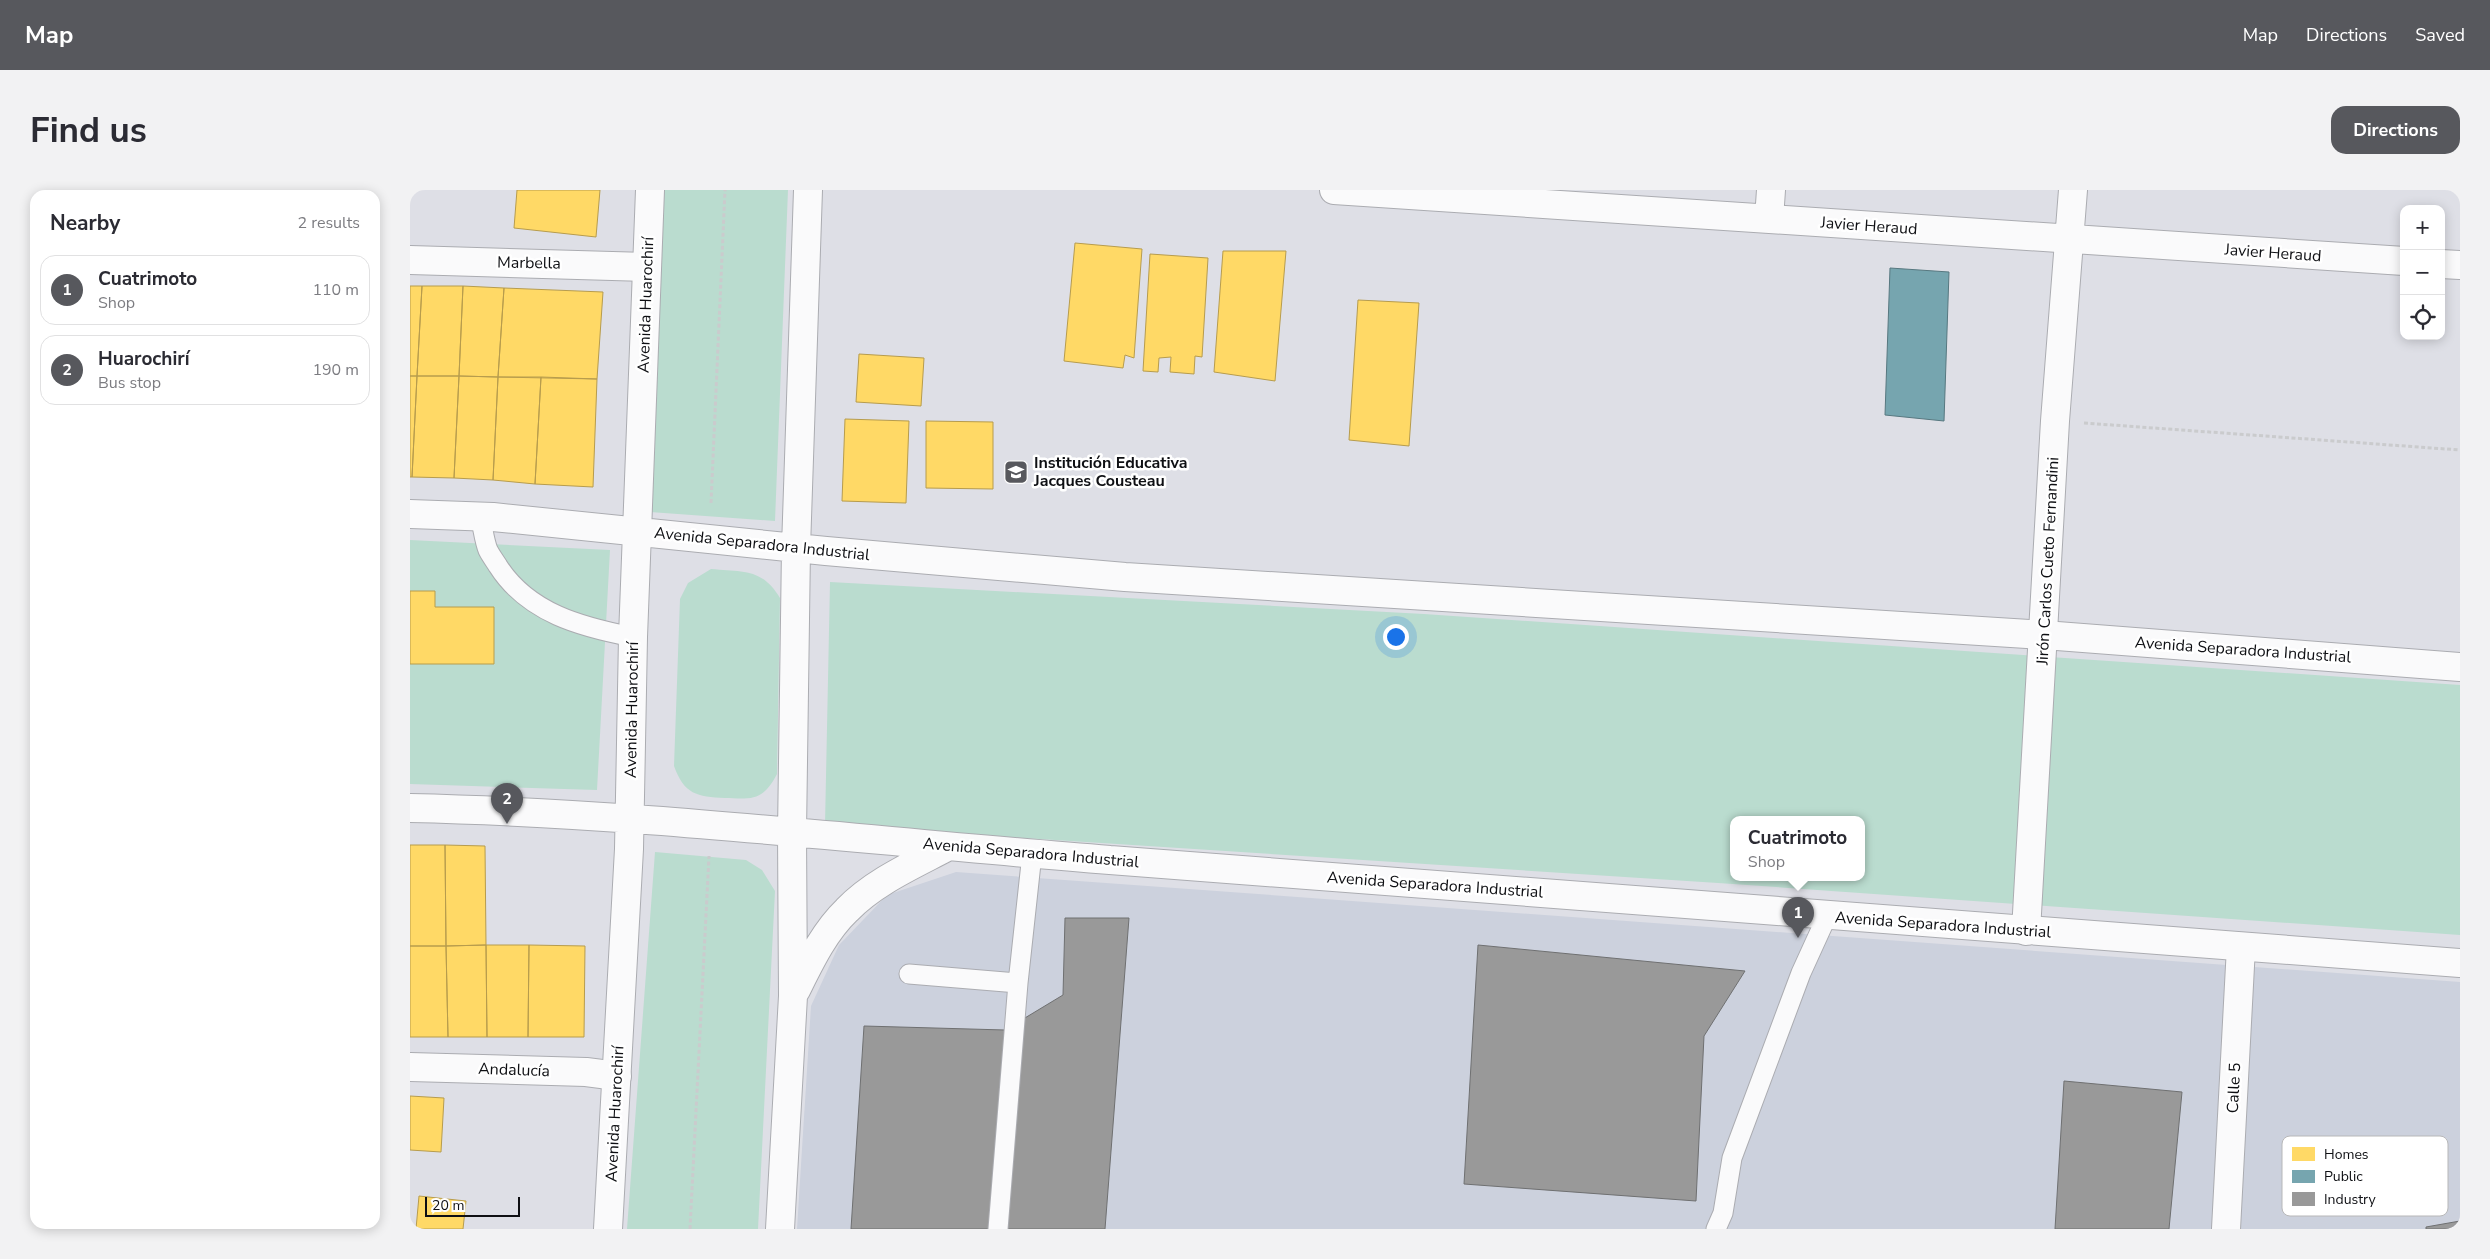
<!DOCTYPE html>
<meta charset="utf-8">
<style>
body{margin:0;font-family:"Nunito Sans",sans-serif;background:#f2f2f3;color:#2b2b33}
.controls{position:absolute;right:15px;top:15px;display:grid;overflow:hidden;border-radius:10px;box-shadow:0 2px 12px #0003}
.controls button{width:45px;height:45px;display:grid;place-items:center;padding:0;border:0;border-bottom:1px solid #e1e1e2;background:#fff;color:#2b2b33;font:25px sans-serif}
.scale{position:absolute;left:15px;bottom:12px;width:95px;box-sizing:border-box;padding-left:5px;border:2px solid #0e0f13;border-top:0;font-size:14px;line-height:18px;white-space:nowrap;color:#0e0f13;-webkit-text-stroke:4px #fff;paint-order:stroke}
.you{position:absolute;left:985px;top:446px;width:18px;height:18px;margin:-12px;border:4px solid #fff;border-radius:50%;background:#1a73e8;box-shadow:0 0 0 8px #1a73e833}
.badge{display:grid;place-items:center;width:32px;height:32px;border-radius:50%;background:#57585d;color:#fff;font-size:16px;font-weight:700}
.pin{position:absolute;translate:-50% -41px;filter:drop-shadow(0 1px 2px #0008)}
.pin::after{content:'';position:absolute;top:26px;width:18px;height:15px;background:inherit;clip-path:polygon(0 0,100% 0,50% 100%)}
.popup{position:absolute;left:1320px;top:626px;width:135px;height:65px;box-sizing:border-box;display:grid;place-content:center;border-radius:10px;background:#fff;filter:drop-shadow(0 1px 4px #0005);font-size:16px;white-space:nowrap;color:#7c7c81}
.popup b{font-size:19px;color:#2b2b33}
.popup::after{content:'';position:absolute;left:50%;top:100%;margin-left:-10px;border:10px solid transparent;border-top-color:#fff}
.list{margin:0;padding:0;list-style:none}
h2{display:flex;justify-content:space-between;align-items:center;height:65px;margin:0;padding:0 20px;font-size:21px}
h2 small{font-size:16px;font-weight:400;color:#7c7c81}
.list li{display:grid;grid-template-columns:32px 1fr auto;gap:15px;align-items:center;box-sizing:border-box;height:70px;margin:0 10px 10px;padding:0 10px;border:1px solid #e1e1e2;border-radius:15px}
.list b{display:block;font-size:19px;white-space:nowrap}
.list p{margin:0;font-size:16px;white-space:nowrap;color:#7c7c81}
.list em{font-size:16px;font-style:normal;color:#7c7c81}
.icon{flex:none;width:28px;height:28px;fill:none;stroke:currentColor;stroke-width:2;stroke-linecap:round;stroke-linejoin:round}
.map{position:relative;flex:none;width:2050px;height:1039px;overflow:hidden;border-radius:15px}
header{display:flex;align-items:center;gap:30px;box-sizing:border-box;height:70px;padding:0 25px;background:#57585d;color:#fff}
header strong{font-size:24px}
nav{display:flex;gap:28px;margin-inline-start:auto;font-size:18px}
.intro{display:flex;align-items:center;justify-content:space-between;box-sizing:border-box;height:120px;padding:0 30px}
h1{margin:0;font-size:35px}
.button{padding:12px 22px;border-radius:15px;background:#57585d;color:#fff;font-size:18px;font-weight:700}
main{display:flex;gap:30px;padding:0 30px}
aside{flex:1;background:#fff;border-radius:15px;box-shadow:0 2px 12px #0003}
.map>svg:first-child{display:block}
.built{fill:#ccd1dd}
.green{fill:#badccf;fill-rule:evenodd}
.homes{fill:#ffd966;stroke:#b79c4d}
.public{fill:#76a5af;stroke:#577880}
.industry{fill:#999;stroke:#6f7071}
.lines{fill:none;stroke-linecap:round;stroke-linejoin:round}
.lane-casing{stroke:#abacb1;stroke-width:21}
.street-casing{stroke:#abacb1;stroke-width:30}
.secondary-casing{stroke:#abacb1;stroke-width:30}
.path{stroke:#cacbcd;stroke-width:3;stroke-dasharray:4 2.5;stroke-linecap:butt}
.lane{stroke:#fafafb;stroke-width:19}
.street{stroke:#fafafb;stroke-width:28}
.secondary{stroke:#fafafb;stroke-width:28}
.labels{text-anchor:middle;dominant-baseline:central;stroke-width:5;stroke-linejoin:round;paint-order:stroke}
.street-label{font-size:16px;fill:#0e0f13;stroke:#fff}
.poi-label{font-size:16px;font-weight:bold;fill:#0e0f13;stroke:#fff;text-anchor:start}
.key{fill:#fff;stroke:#b7b7b8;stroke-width:1}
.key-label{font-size:14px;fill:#0e0f13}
</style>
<header>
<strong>Map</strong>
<nav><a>Map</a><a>Directions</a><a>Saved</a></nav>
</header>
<div class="intro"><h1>Find us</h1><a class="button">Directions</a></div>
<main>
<aside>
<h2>Nearby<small>2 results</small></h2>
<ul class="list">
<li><span class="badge">1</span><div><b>Cuatrimoto</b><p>Shop</p></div><em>110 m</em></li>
<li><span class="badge">2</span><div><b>Huarochirí</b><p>Bus stop</p></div><em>190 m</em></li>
</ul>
</aside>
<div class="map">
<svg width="2050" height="1039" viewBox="0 0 2050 1039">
<rect width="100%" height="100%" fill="#dedfe6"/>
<!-- built -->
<path class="built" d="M546,682L2050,792V1039H387L401,816L429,755L477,705Z"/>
<!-- green -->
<path class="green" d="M251,0H378L365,331L240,322Z
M0,350L200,360L187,600L0,594Z
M301,379C333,382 352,378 370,408L367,584C353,611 342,609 315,608C287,607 274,604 264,576L270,409L278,393Z
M420,392L1014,424L2050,495V745L1308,693L415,635ZM1324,629H1452V687H1324Z
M245,662L336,670L352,680L365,701L348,1039H217Z"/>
<!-- homes -->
<path class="homes" d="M107,0H190L186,47L104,38Z
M665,53L732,59L724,168L715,165L713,178L654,171Z
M813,61H876L865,191L804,182Z
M740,64L798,68L792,167L785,166L784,184L760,182L761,167L749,168L748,182L733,181Z
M0,96H12L7,186H0Z
M12,96H53L49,186H7Z
M53,96L94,98L88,187L49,186Z
M94,98L193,102L187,189L88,187Z
M948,110L1009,113L999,256L939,250Z
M449,164L514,168L511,216L446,212Z
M0,186H7L2,287H0Z
M7,186H49L44,288L2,287Z
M49,186L88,187L83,290L44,288Z
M88,187H131L125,294L83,290Z
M131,187L187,189L183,297L125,294Z
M435,229L499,231L496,313L432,311Z
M516,231L583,232V299L516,298Z
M0,401H25V417H84V474H0Z
M0,655H35L36,756H0Z
M35,655L75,656L76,755L36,756Z
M76,755H119L118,847H77Z
M76,755L77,847H38L36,756Z
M119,755L175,756L174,847H118Z
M0,756H36L38,847H0Z
M0,906L34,908L31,962L0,960Z
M9,1006L56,1011L53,1039H6Z"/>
<!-- public -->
<path class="public" d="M1480,78L1539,82L1534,231L1475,225Z"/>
<!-- industry -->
<path class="industry" d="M655,728H719L695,1039H441L454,836L595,840L653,805Z
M1068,755L1335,781L1294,846L1286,1011L1054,994Z
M1654,891L1772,902L1759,1039H1645Z
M2050,1031V1039H2016V1037Z"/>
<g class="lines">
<!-- lane casing -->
<g class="lane-casing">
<path id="lane" d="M70,327C73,337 74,350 78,360C81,366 85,371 88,376C118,423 171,437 223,447
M499,784L608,793L588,1039
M608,793L622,664
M1306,1039L1313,1023L1322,968L1391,783L1417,726"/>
</g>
<!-- street casing -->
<g class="street-casing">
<path id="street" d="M924,0L1994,71
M1359,29L1361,0
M0,70L237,77
M2031,74L2050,75
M1616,741L1645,231L1663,0
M0,877L176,882L207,886
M1816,1039L1831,757"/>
</g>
<!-- secondary casing -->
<g class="secondary-casing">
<path id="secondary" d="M0,324L83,327L416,361L715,387L1634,445L2050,477
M0,618C234,623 467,652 700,670C1150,705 1600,740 2050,773
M386,800C400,772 414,742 437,720C464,692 503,675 537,657
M198,1039L219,659L223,447L240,0
M370,1039L383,806L382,643L386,358L398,0"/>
</g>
<!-- path -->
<path class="path" d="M1674,233L2050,260
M301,313L315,0
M280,1039L299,666"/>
<!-- lane -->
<use href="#lane" class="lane"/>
<!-- street -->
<use href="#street" class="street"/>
<!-- secondary -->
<use href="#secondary" class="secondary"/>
</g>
<!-- icons -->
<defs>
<g id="school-square" transform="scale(1.25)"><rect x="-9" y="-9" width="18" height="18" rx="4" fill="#57585d" stroke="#fff"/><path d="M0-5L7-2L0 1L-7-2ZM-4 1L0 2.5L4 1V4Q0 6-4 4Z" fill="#fff"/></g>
</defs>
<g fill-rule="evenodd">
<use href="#school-square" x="606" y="282"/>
</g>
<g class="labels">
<!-- street labels -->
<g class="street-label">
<text transform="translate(1459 36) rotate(4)">Javier Heraud</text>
<text transform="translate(1863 63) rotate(4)">Javier Heraud</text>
<text transform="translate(119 73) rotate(1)">Marbella</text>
<text transform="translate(236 115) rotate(-88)">Avenida Huarochirí</text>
<text transform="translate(352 354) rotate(6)">Avenida Separadora Industrial</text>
<text transform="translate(1638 371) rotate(-87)">Jirón Carlos Cueto Fernandini</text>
<text transform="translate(1833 460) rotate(4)">Avenida Separadora Industrial</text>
<text transform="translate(222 520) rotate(-89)">Avenida Huarochirí</text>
<text transform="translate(621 663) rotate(5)">Avenida Separadora Industrial</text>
<text transform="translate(1025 695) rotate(4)">Avenida Separadora Industrial</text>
<text transform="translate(1533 735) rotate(4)">Avenida Separadora Industrial</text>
<text transform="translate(104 880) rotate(2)">Andalucía</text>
<text transform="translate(1824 898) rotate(-87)">Calle 5</text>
<text transform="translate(205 924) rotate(-87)">Avenida Huarochirí</text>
</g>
<!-- poi labels -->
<g class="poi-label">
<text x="624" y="273">Institución Educativa<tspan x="624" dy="18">Jacques Cousteau</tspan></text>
</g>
</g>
<!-- legend -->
<rect x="1872" y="946" width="166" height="80" rx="8" class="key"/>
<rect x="1882" y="957" width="23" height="14" fill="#ffd966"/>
<rect x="1882" y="980" width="23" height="13" fill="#76a5af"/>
<rect x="1882" y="1002" width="23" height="14" fill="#999"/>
<g class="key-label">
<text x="1914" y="969">Homes</text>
<text x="1914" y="991">Public</text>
<text x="1914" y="1014">Industry</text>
</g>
</svg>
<div class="controls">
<button>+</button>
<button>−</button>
<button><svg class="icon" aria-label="locate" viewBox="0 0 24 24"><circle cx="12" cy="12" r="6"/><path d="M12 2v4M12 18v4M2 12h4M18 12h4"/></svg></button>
</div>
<div class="scale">20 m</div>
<div class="you"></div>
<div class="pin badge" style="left:1388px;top:748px">1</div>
<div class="popup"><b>Cuatrimoto</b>Shop</div>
<div class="pin badge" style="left:97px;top:634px">2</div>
</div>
</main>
